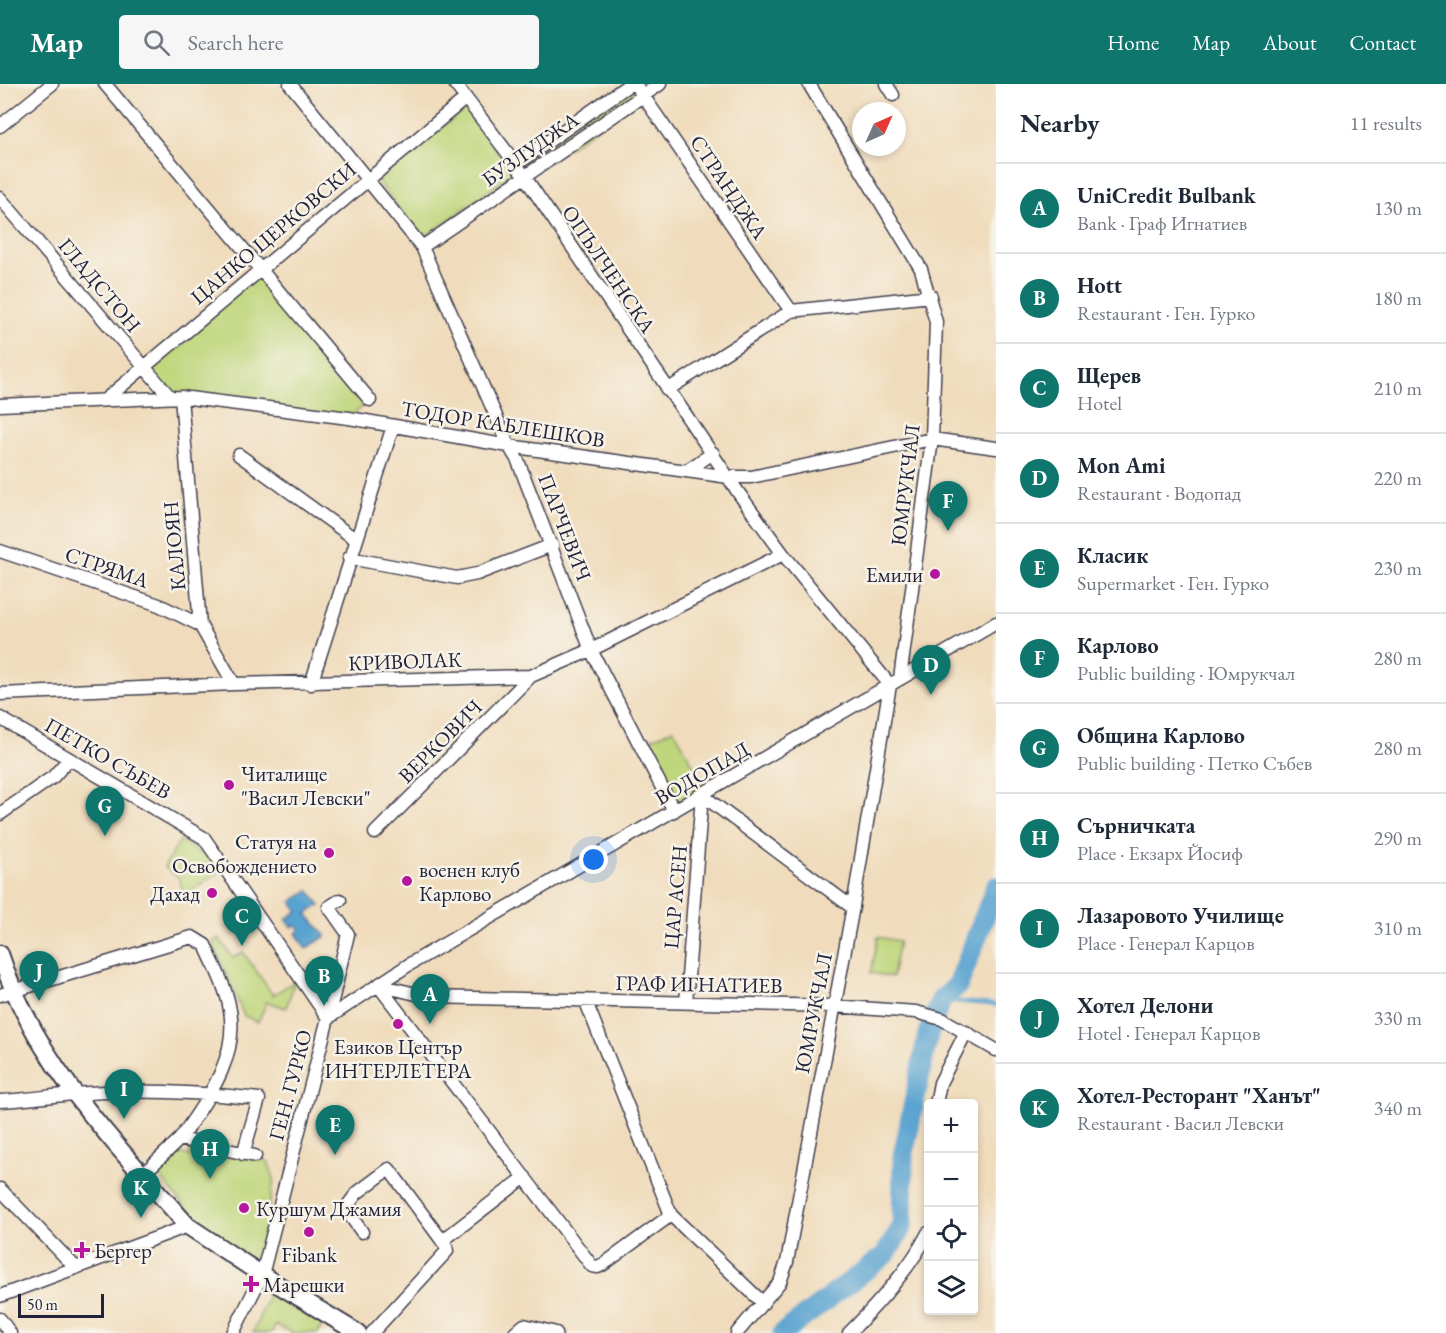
<!DOCTYPE html>
<meta charset="utf-8">
<style>
body{margin:0;font-family:"EB Garamond",serif;background:#f6f6f7;color:#1f2937}
.controls{position:absolute;right:18px;bottom:18px;display:grid;overflow:hidden;border-radius:6px;box-shadow:0 3px 9px #0003}
.controls button{width:54px;height:54px;display:grid;place-items:center;padding:0;border:0;border-bottom:2px solid #e0e1e3;background:#fff;color:#1f2937;font:30px sans-serif}
.compass{position:absolute;left:852px;top:18px;width:54px;height:54px;border-radius:50%;background:#fff;box-shadow:0 3px 9px #0003;rotate:45deg}
.scale{position:absolute;left:18px;bottom:15px;width:86px;box-sizing:border-box;padding-left:6px;border:3px solid #22223b;border-top:0;font-size:16px;line-height:21px;white-space:nowrap;color:#22223b;-webkit-text-stroke:4px #f7f3e8;paint-order:stroke}
.you{position:absolute;left:594px;top:776px;width:21px;height:21px;margin:-15px;border:4px solid #fff;border-radius:50%;background:#1a73e8;box-shadow:0 0 0 9px #1a73e833}
.badge{display:grid;place-items:center;width:39px;height:39px;border-radius:50%;background:#0f766e;color:#fff;font-size:20px;font-weight:700}
.pin{position:absolute;translate:-50% -50px;filter:drop-shadow(0 2px 3px #0008)}
.pin::after{content:'';position:absolute;top:32px;width:21px;height:18px;background:inherit;clip-path:polygon(0 0,100% 0,50% 100%)}
.list{margin:0;padding:0;list-style:none}
h2{display:flex;justify-content:space-between;align-items:center;height:78px;margin:0;padding:0 24px;font-size:26px}
h2 small{font-size:20px;font-weight:400;color:#747a83}
.list li{display:grid;grid-template-columns:39px 1fr auto;gap:18px;align-items:center;box-sizing:border-box;height:90px;padding:0 24px;border-top:2px solid #e0e1e3}
.list b{display:block;font-size:22px;white-space:nowrap}
.list p{margin:0;font-size:20px;white-space:nowrap;color:#747a83}
.list em{font-size:20px;font-style:normal;color:#747a83}
.icon{flex:none;width:33px;height:33px;fill:none;stroke:currentColor;stroke-width:2;stroke-linecap:round;stroke-linejoin:round}
.map{position:relative;flex:none;width:996px;height:1249px;overflow:hidden}
header{display:flex;align-items:center;gap:36px;box-sizing:border-box;height:84px;padding:0 30px;background:#0f766e;color:#fff}
header strong{font-size:28px}
nav{display:flex;gap:33px;margin-inline-start:auto;font-size:21px}
.search{width:420px;height:54px;background:#f6f6f7;display:flex;align-items:center;gap:15px;box-sizing:border-box;padding:0 21px;border-radius:6px;color:#747a83;font-size:22px}
main{display:flex}
aside{flex:1;background:#fff}
.map>svg:first-child{display:block}
.green{fill:#bfd67b;stroke:#707c5b;stroke-width:1.5}
.water{fill:#58a2d0;stroke:#3d6286;stroke-width:1.5}
.lines{fill:none;stroke-linecap:round;stroke-linejoin:round}
.stream{stroke:#58a2d0;stroke-width:4}
.river{stroke:#58a2d0;stroke-width:21}
.minor-casing{stroke:#413e4e;stroke-width:15}
.major-casing{stroke:#413e4e;stroke-width:20}
.minor{stroke:#fff;stroke-width:12}
.major{stroke:#fff;stroke-width:16}
.poi-dot{fill:#b5179e;stroke:#f7f3e8;stroke-width:2}
.labels{text-anchor:middle;dominant-baseline:central;stroke-width:5;stroke-linejoin:round;paint-order:stroke}
.street-label{font-size:21px;fill:#22223b;stroke:#f7f3e8}
.poi-label{font-size:21px;fill:#22223b;stroke:#f7f3e8;text-anchor:start}
</style>
<header>
<strong>Map</strong>
<div class="search"><svg class="icon" aria-label="search" viewBox="0 0 24 24"><circle cx="10" cy="10" r="6"/><path d="M15 15l6 6"/></svg>Search here</div>
<nav><a>Home</a><a>Map</a><a>About</a><a>Contact</a></nav>
</header>
<main>
<div class="map">
<svg width="996" height="1249" viewBox="0 0 996 1249">
<rect width="100%" height="100%" fill="#f7f3e8"/>
<filter id="ink" filterUnits="userSpaceOnUse"><feTurbulence type="fractalNoise" baseFrequency=".0167" numOctaves="2"/><feDisplacementMap in="SourceGraphic" scale="12" xChannelSelector="R" yChannelSelector="G"/><feConvolveMatrix kernelMatrix="1 2 1 2 8 2 1 2 1" color-interpolation-filters="sRGB"/></filter>
<filter id="wash" filterUnits="userSpaceOnUse"><feTurbulence type="fractalNoise" baseFrequency=".008" numOctaves="4" result="noise"/><feDisplacementMap in="SourceGraphic" scale="24" xChannelSelector="R" yChannelSelector="G"/><feGaussianBlur stdDeviation="1.35" result="paint"/><feColorMatrix in="noise" values="0 0 0 0 0 0 0 0 0 0 0 0 0 0 0 0 0 1.4 0 .05"/><feComposite in="paint" operator="in"/></filter>
<g filter="url(#wash)">
<rect width="100%" height="100%" fill="#f0dcbc"/>
<!-- green -->
<path class="green" d="M630,0H660L525,94L516,80Z
M465,25L514,89L422,155L377,96Z
M259,186L370,316L349,334L170,313L143,282Z
M674,645L706,704L679,721L645,657Z
M180,756L199,769L203,764L216,775L223,786L184,811L178,793L164,783Z
M878,853L899,857L892,893L871,889Z
M219,854L233,874L243,868L273,911L295,897L286,924L267,918L258,938L244,932L213,858Z
M191,1060L268,1077L274,1095L259,1180L210,1147L191,1130L155,1086L173,1067L189,1072Z
M271,1203L326,1233L318,1249H293L276,1241L271,1249H253Z"/>
<!-- water -->
<path class="water" d="M309,806L320,821L307,830L326,852L306,865L296,849L300,846L296,841L292,843L286,835L298,827L291,818Z"/>
<g class="lines">
<!-- stream -->
<path class="stream" d="M941,916L996,921"/>
<!-- river -->
<path class="river" d="M783,1249L885,1171L902,1143L903,1072L928,950L941,916L958,901L996,803"/>
</g>
</g>
<g filter="url(#ink)">
<g class="lines">
<!-- minor casing -->
<g class="minor-casing">
<path id="minor" d="M105,0L370,316
M290,0L422,163L509,362L518,377L591,566L674,727
M455,0L516,80L740,411L783,470L890,601
M635,0L791,227
M809,0L921,185L936,238L932,355L900,595
M886,0L893,11
M0,42L52,0
M516,80L630,0
M0,114L170,313
M422,163L660,0
M667,306L791,227L931,212
M181,313L200,541L234,600
M106,315L466,14
M0,321L181,313L349,334L509,362L729,393H751L932,355L996,364
M239,371L355,455
M686,387L713,369
M0,467L159,521L200,541
M349,474L457,494L477,490L552,461
M311,600L393,342
M0,610L234,600L531,592L591,566L783,470
M0,634L204,754L328,934L348,850L329,823L340,816
M702,711L853,824
M0,730L53,693L68,676
M375,749L531,592
M0,911L192,853L205,861C213,880 225,900 229,921C241,972 207,1015 180,1055
M586,918L671,1131
M686,919L702,711
M0,1017C25,1016 49,1012 74,1010C135,1005 198,1008 259,1015L243,1070
M936,1020L940,999L966,948
M142,1091L180,1055L255,1072
M0,1105L76,1184
M362,1148L349,1130L348,1121L357,1109L389,1085L446,1162L447,1167L372,1249
M442,1157L525,1093
M0,1212L188,1142
M763,1219L671,1131L604,1180L598,1183L592,1182L378,901L429,913L833,922L916,928L942,935L996,966
M0,1235L10,1249
M233,1249L262,1191L328,934L410,880L996,539
M515,1249L524,1241L556,1249
M737,1249L780,1198L787,1178L852,828L890,601
M849,1249C876,1222 911,1183 928,1149"/>
</g>
<!-- major casing -->
<g class="major-casing">
<path id="major" d="M0,870C34,975 107,1051 179,1132L188,1142L262,1191L358,1249"/>
</g>
<!-- minor -->
<use href="#minor" class="minor"/>
<!-- major -->
<use href="#major" class="major"/>
</g>
</g>
<!-- markers -->
<g class="poi-dot">
<circle cx="935" cy="490" r="6"/>
<circle cx="229" cy="701" r="6"/>
<circle cx="329" cy="769" r="6"/>
<circle cx="407" cy="797" r="6"/>
<circle cx="212" cy="809" r="6"/>
<circle cx="398" cy="940" r="6"/>
<circle cx="244" cy="1124" r="6"/>
<circle cx="309" cy="1148" r="6"/>
<path d="M79 1157h6v6h6v6h-6v6h-6v-6h-6v-6h6z"/>
<path d="M248 1191h6v6h6v6h-6v6h-6v-6h-6v-6h6z"/>
</g>
<g class="labels">
<!-- street labels -->
<g class="street-label">
<text transform="translate(530 65) rotate(-35)">БУЗЛУДЖА</text>
<text transform="translate(729 103) rotate(56)">СТРАНДЖА</text>
<text transform="translate(273 149) rotate(-40)">ЦАНКО ЦЕРКОВСКИ</text>
<text transform="translate(609 185) rotate(56)">ОПЪЛЧЕНСКА</text>
<text transform="translate(100 201) rotate(50)">ГЛАДСТОН</text>
<text transform="translate(503 340) rotate(9)">ТОДОР КАБЛЕШКОВ</text>
<text transform="translate(905 401) rotate(-83)">ЮМРУКЧАЛ</text>
<text transform="translate(565 443) rotate(69)">ПАРЧЕВИЧ</text>
<text transform="translate(174 462) rotate(-95)">КАЛОЯН</text>
<text transform="translate(107 483) rotate(19)">СТРЯМА</text>
<text transform="translate(405 577) rotate(-2)">КРИВОЛАК</text>
<text transform="translate(440 657) rotate(-45)">ВЕРКОВИЧ</text>
<text transform="translate(108 674) rotate(30)">ПЕТКО СЪБЕВ</text>
<text transform="translate(702 689) rotate(-30)">ВОДОПАД</text>
<text transform="translate(675 813) rotate(-85)">ЦАР АСЕН</text>
<text transform="translate(699 900) rotate(1)">ГРАФ ИГНАТИЕВ</text>
<text transform="translate(813 929) rotate(-79)">ЮМРУКЧАЛ</text>
<text transform="translate(290 1001) rotate(-75)">ГЕН. ГУРКО</text>
</g>
<!-- poi labels -->
<g class="poi-label">
<text x="923" y="490" text-anchor="end">Емили</text>
<text x="241" y="689">Читалище<tspan x="241" dy="24">"Васил Левски"</tspan></text>
<text x="317" y="757" text-anchor="end">Статуя на<tspan x="317" dy="24">Освобождението</tspan></text>
<text x="419" y="785">военен клуб<tspan x="419" dy="24">Карлово</tspan></text>
<text x="200" y="809" text-anchor="end">Дахад</text>
<text x="398" y="962" text-anchor="middle">Езиков Център<tspan x="398" dy="24">ИНТЕРЛЕТЕРА</tspan></text>
<text x="256" y="1124">Куршум Джамия</text>
<text x="94" y="1166">Бергер</text>
<text x="309" y="1170" text-anchor="middle">Fibank</text>
<text x="263" y="1200">Марешки</text>
</g>
</g>
</svg>
<div class="controls">
<button>+</button>
<button>−</button>
<button><svg class="icon" aria-label="locate" viewBox="0 0 24 24"><circle cx="12" cy="12" r="6"/><path d="M12 2v4M12 18v4M2 12h4M18 12h4"/></svg></button>
<button><svg class="icon" aria-label="layers" viewBox="0 0 24 24"><path d="M12 4l9 5-9 5-9-5zM3 14l9 5 9-5"/></svg></button>
</div>
<svg class="compass" viewBox="-18 -18 36 36"><path d="M0-13l5 13h-10z" fill="#e53935"/><path d="M0 13l5-13h-10z" fill="#747a83"/></svg>
<div class="scale">50 m</div>
<div class="you"></div>
<div class="pin badge" style="left:430px;top:940px">A</div>
<div class="pin badge" style="left:324px;top:922px">B</div>
<div class="pin badge" style="left:242px;top:862px">C</div>
<div class="pin badge" style="left:931px;top:611px">D</div>
<div class="pin badge" style="left:335px;top:1071px">E</div>
<div class="pin badge" style="left:948px;top:447px">F</div>
<div class="pin badge" style="left:105px;top:752px">G</div>
<div class="pin badge" style="left:210px;top:1095px">H</div>
<div class="pin badge" style="left:124px;top:1035px">I</div>
<div class="pin badge" style="left:39px;top:917px">J</div>
<div class="pin badge" style="left:141px;top:1134px">K</div>
</div>
<aside>
<h2>Nearby<small>11 results</small></h2>
<ul class="list">
<li><span class="badge">A</span><div><b>UniCredit Bulbank</b><p>Bank · Граф Игнатиев</p></div><em>130 m</em></li>
<li><span class="badge">B</span><div><b>Hott</b><p>Restaurant · Ген. Гурко</p></div><em>180 m</em></li>
<li><span class="badge">C</span><div><b>Щерев</b><p>Hotel</p></div><em>210 m</em></li>
<li><span class="badge">D</span><div><b>Mon Ami</b><p>Restaurant · Водопад</p></div><em>220 m</em></li>
<li><span class="badge">E</span><div><b>Класик</b><p>Supermarket · Ген. Гурко</p></div><em>230 m</em></li>
<li><span class="badge">F</span><div><b>Карлово</b><p>Public building · Юмрукчал</p></div><em>280 m</em></li>
<li><span class="badge">G</span><div><b>Община Карлово</b><p>Public building · Петко Събев</p></div><em>280 m</em></li>
<li><span class="badge">H</span><div><b>Сърничката</b><p>Place · Екзарх Йосиф</p></div><em>290 m</em></li>
<li><span class="badge">I</span><div><b>Лазаровото Училище</b><p>Place · Генерал Карцов</p></div><em>310 m</em></li>
<li><span class="badge">J</span><div><b>Хотел Делони</b><p>Hotel · Генерал Карцов</p></div><em>330 m</em></li>
<li><span class="badge">K</span><div><b>Хотел-Ресторант &quot;Ханът&quot;</b><p>Restaurant · Васил Левски</p></div><em>340 m</em></li>
</ul>
</aside>
</main>
